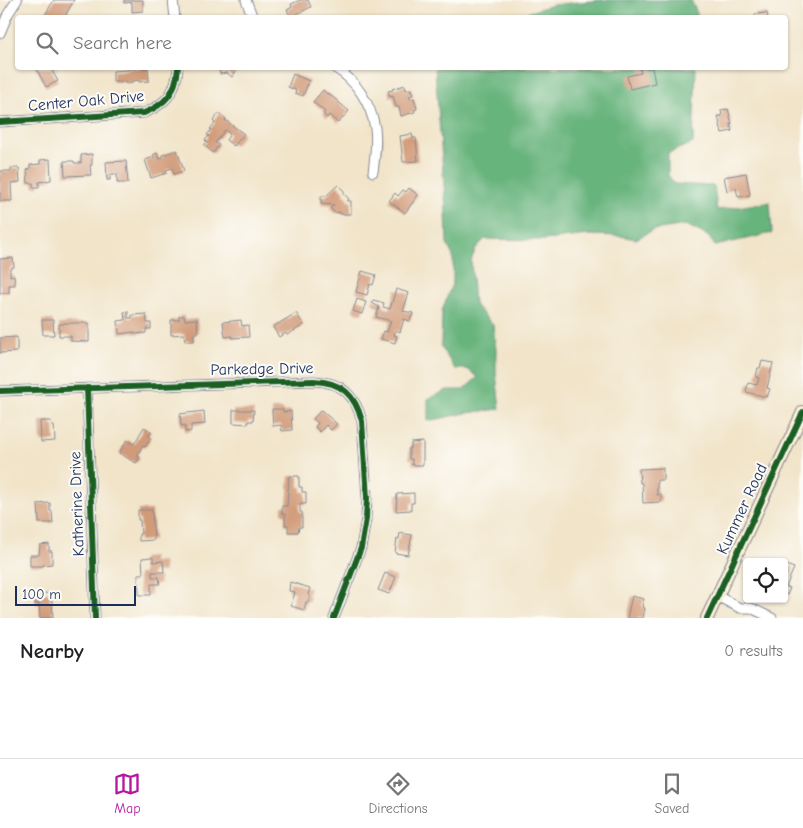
<!DOCTYPE html>
<style>
body{margin:0;font-family:"Comic Neue",sans-serif;background:#f2f2f2;color:#202124}
.controls{position:absolute;right:15px;bottom:15px;display:grid;overflow:hidden;border-radius:5px;box-shadow:0 1px 4px #0004}
.controls button{width:45px;height:45px;display:grid;place-items:center;padding:0;border:0;border-bottom:1px solid #e0e0e0;background:#fff;color:#202124;font:25px sans-serif}
.scale{position:absolute;left:15px;bottom:12px;width:121px;box-sizing:border-box;padding-left:5px;border:2px solid #1b2f5e;border-top:0;font-size:14px;line-height:18px;white-space:nowrap;color:#1b2f5e;-webkit-text-stroke:4px #fdfcf7;paint-order:stroke}
.list{margin:0;padding:0;list-style:none}
h2{display:flex;justify-content:space-between;align-items:center;height:65px;margin:0;padding:0 20px;font-size:21px}
h2 small{font-size:16px;font-weight:400;color:#757577}
.icon{flex:none;width:28px;height:28px;fill:none;stroke:currentColor;stroke-width:2;stroke-linecap:round;stroke-linejoin:round}
.map{position:relative;flex:none;width:803px;height:618px;overflow:hidden}
.search{position:absolute;background:#fff;box-shadow:0 1px 4px #0004;left:15px;right:15px;top:15px;height:55px;display:flex;align-items:center;gap:12px;box-sizing:border-box;padding:0 18px;border-radius:5px;color:#757577;font-size:19px}
.sheet{height:140px;background:#fff}
nav{display:flex;justify-content:space-around;align-items:center;box-sizing:border-box;height:70px;border-top:1px solid #e0e0e0;background:#fff;font-size:14px;color:#757577}
nav a{display:grid;justify-items:center;gap:2px}
nav .on{color:#b5179e}
.map>svg:first-child{display:block}
.forest{fill:#68b47d;stroke:#42726e}
.building{fill:#d19a78}
.lines{fill:none;stroke-linecap:round;stroke-linejoin:round}
.street-casing{stroke:#868a94;stroke-width:11}
.secondary-casing{stroke:#868a94;stroke-width:14}
.street{stroke:#fff;stroke-width:9}
.secondary{stroke:#fce5c4;stroke-width:12}
.cycleway-casing{stroke:#fdfcf7;stroke-width:9}
.cycleway{stroke:#1b5e20;stroke-width:6}
.labels{text-anchor:middle;dominant-baseline:central;stroke-width:4;stroke-linejoin:round;paint-order:stroke}
.street-label{font-size:16px;fill:#1b2f5e;stroke:#fdfcf7}
</style>
<div class="map">
<svg width="803" height="618" viewBox="0 0 803 618">
<rect width="100%" height="100%" fill="#fdfcf7"/>
<filter id="ink" filterUnits="userSpaceOnUse"><feTurbulence type="fractalNoise" baseFrequency=".02" numOctaves="2"/><feDisplacementMap in="SourceGraphic" scale="10" xChannelSelector="R" yChannelSelector="G"/><feConvolveMatrix kernelMatrix="1 2 1 2 8 2 1 2 1" color-interpolation-filters="sRGB"/></filter>
<filter id="wash" filterUnits="userSpaceOnUse"><feTurbulence type="fractalNoise" baseFrequency=".0096" numOctaves="4" result="noise"/><feDisplacementMap in="SourceGraphic" scale="20" xChannelSelector="R" yChannelSelector="G"/><feGaussianBlur stdDeviation="1.12" result="paint"/><feColorMatrix in="noise" values="0 0 0 0 0 0 0 0 0 0 0 0 0 0 0 0 0 1.4 0 .05"/><feComposite in="paint" operator="in"/></filter>
<g filter="url(#wash)">
<rect width="100%" height="100%" fill="#f1e4c9"/>
<!-- forest -->
<path class="forest" d="M602,0H691L697,13V17H494L517,16L552,5Z
M435,68H696L693,143L668,153V175L674,184L714,186L717,210L770,202L772,233L715,246L708,236L686,225L653,230L636,239L620,236L589,235L544,240L485,239L476,248L471,261L474,304L493,325L496,350V373L500,409L466,413L428,421V399L447,390H463L478,377L467,369H455L441,347L442,311L453,281V256L447,244L446,210Z"/>
<g id="blocks">
<!-- building -->
<path class="building" d="M54,0H74L64,18L60,16V18H43Z
M124,0H143V11L132,12V2L124,3Z
M300,0H308L311,7L291,17L287,10L292,7L291,4Z
M767,13L768,18H755V14Z
M36,68H59L52,71L58,81L46,87Z
M129,68H148L149,81L139,82V80L132,81V83H125V82H113V71L129,70Z
M219,68H238L232,77L226,72V73L220,74Z
M640,68H652L655,83L630,89L627,76L641,73Z
M293,74L309,81L303,96L295,93L296,90L288,87Z
M405,85L406,90L411,89L413,95L409,96L410,99L414,98L417,109L414,110L415,112L401,116L399,107H396L393,96L390,97L388,91L393,90L392,89Z
M323,90L327,94L328,93L349,111L338,123L329,115L327,118L323,114L325,112L313,102Z
M728,109L732,124H730L732,131L722,133L718,116H722L721,110Z
M219,113L226,119L225,120L244,134L234,146L226,140L230,134L225,130L215,143L219,145L213,153L204,145L207,142L205,140L209,136L207,135L211,130L210,129L215,123L213,121Z
M412,134L413,138H416L418,161L403,162L400,136Z
M177,150L184,171L174,174L172,168L166,170L167,173L151,178L145,160L154,157L153,155L157,153L159,159L163,157L162,155Z
M92,154V165H90L91,175L65,176L64,161H74V163H81V155Z
M50,159L51,180L39,182V187H33V183H28L27,170L30,169V165L40,164V160Z
M126,161L128,183H117V174H112V175H110V180H107L106,162Z
M11,168H19L20,182L11,183L12,201H0V171H11Z
M746,173L750,195L738,197L736,188L727,191L724,177Z
M338,185L345,192L343,193L349,199L347,201H351V214H340V212L335,213L330,208L334,205L321,204V196H326Z
M409,188L418,195L405,213L389,201L395,193L398,196L403,190L406,192Z
M13,258L14,267L10,268V276L14,275L15,285H9V293H0V259Z
M362,271L376,275L373,285L370,284L367,295L356,292Z
M396,289L409,293L403,311L413,313L410,321L404,319L400,332L396,330L394,335L397,336L395,343L381,339L384,331L387,332L391,321L376,317L379,307L372,303L373,300L384,303L383,307L390,309Z
M357,299L366,302L362,314L353,311Z
M128,311V318H132V315L146,314L147,323H151V329H146V333L134,334V332L119,334L118,321L125,320L124,312Z
M296,313L304,325L287,335L285,333L279,337L273,327Z
M179,316H184L185,320L197,319L198,333H194V341H185L184,334L171,335V320H179Z
M42,320H53L54,335H43Z
M241,320L242,326L248,325L249,337L232,338V336L225,337L223,322Z
M64,323H89V342L71,341V336H59V324H64Z
M17,337V352L0,353V338Z
M762,361L773,363L767,388L770,389L767,397L746,392L748,383L757,385L759,378L756,377L758,368H760Z
M272,409H283V412L291,411L292,430L282,431L281,425L273,426Z
M233,410H254L253,421H248V424L233,423Z
M321,410L337,424L331,430L326,425L320,432L315,427L318,423L313,419Z
M204,411L205,424L191,425V431L185,432V425L181,426L180,414Z
M40,421H51L52,426H54L55,441L41,442Z
M144,427L151,432L148,437L151,438L145,447L143,445L137,456L140,457L136,463L119,453L127,440L134,444Z
M423,442V465H412V459H409V448H411V443Z
M663,468V480H657V495L661,494V502L643,503L642,483H640L639,469Z
M289,476H299V487H302V492H306V504H300V512H302V527H299L298,532H288V525H285V514H282V506H287Z
M414,493V503H411V510L396,511L397,494Z
M50,503V511H52L53,523H39L38,504Z
M138,510H152L154,540L139,541V534H141L140,520H138Z
M400,533L412,535L408,555L395,553L397,538L399,539Z
M49,544V551H52V564L43,565V566H30V555H39L40,545Z
M153,557V562L163,561L164,572H152V577H159L160,584H151V595H139L138,574H143L142,558Z
M784,564L794,568L786,587L790,588L787,595L784,594Z
M385,573L396,577L389,594L378,590Z
M290,582L310,588L308,595L310,596L308,602H306L304,610L291,606L295,592L289,591Z
M49,593L50,601H52L53,618H40L39,604H35V594Z
M632,596L644,599L642,607L645,608L643,618H627Z"/>
</g>
</g>
<g filter="url(#ink)">
<use href="#blocks" fill-opacity="0" stroke="#868a94" stroke-width="1"/>
<g class="lines">
<!-- street casing -->
<g class="street-casing">
<path id="street" d="M173,0L175,18
M246,0L253,18
M0,33L8,14L17,0
M335,68C356,80 371,104 375,128C377,143 375,157 373,172
M0,122L144,113C166,104 176,92 178,68
M87,388L95,618
M0,391L314,381C342,382 355,395 362,421L367,498L366,519L361,548L334,618
M717,596L740,608H751L772,618"/>
</g>
<!-- secondary casing -->
<g class="secondary-casing">
<path id="secondary" d="M707,618L803,412"/>
</g>
<!-- street -->
<use href="#street" class="street"/>
<!-- secondary -->
<use href="#secondary" class="secondary"/>
<!-- cycleway casing -->
<g class="cycleway-casing">
<path id="cycleway" d="M0,122L144,113C166,104 176,92 178,68
M87,388L95,618
M0,391L314,381C342,382 355,395 362,421L367,498L366,519L361,548L334,618
M707,618L803,412"/>
</g>
<!-- cycleway -->
<use href="#cycleway" class="cycleway"/>
</g>
</g>
<g class="labels">
<!-- street labels -->
<g class="street-label">
<text transform="translate(86 101) rotate(-5)">Center Oak Drive</text>
<text transform="translate(262 369) rotate(-1)">Parkedge Drive</text>
<text transform="translate(77 504) rotate(-92)">Katherine Drive</text>
<text transform="translate(742 509) rotate(-65)">Kummer Road</text>
</g>
</g>
</svg>
<div class="controls">
<button><svg class="icon" aria-label="locate" viewBox="0 0 24 24"><circle cx="12" cy="12" r="6"/><path d="M12 2v4M12 18v4M2 12h4M18 12h4"/></svg></button>
</div>
<div class="scale">100 m</div>
<div class="search"><svg class="icon" aria-label="search" viewBox="0 0 24 24"><circle cx="10" cy="10" r="6"/><path d="M15 15l6 6"/></svg>Search here</div>
</div>
<section class="sheet">
<h2>Nearby<small>0 results</small></h2>
<ul class="list">
</ul>
</section>
<nav>
<a class="on"><svg class="icon" aria-label="map" viewBox="0 0 24 24"><path d="M3 6l6-2 6 2 6-2v14l-6 2-6-2-6 2zM9 4v14M15 6v14"/></svg>Map</a>
<a><svg class="icon" aria-label="directions" viewBox="0 0 24 24"><path d="M12 3l9 9-9 9-9-9zM9 14v-3h6M13 9l2 2-2 2"/></svg>Directions</a>
<a><svg class="icon" aria-label="saved" viewBox="0 0 24 24"><path d="M7 4h10v16l-5-4-5 4z"/></svg>Saved</a>
</nav>
